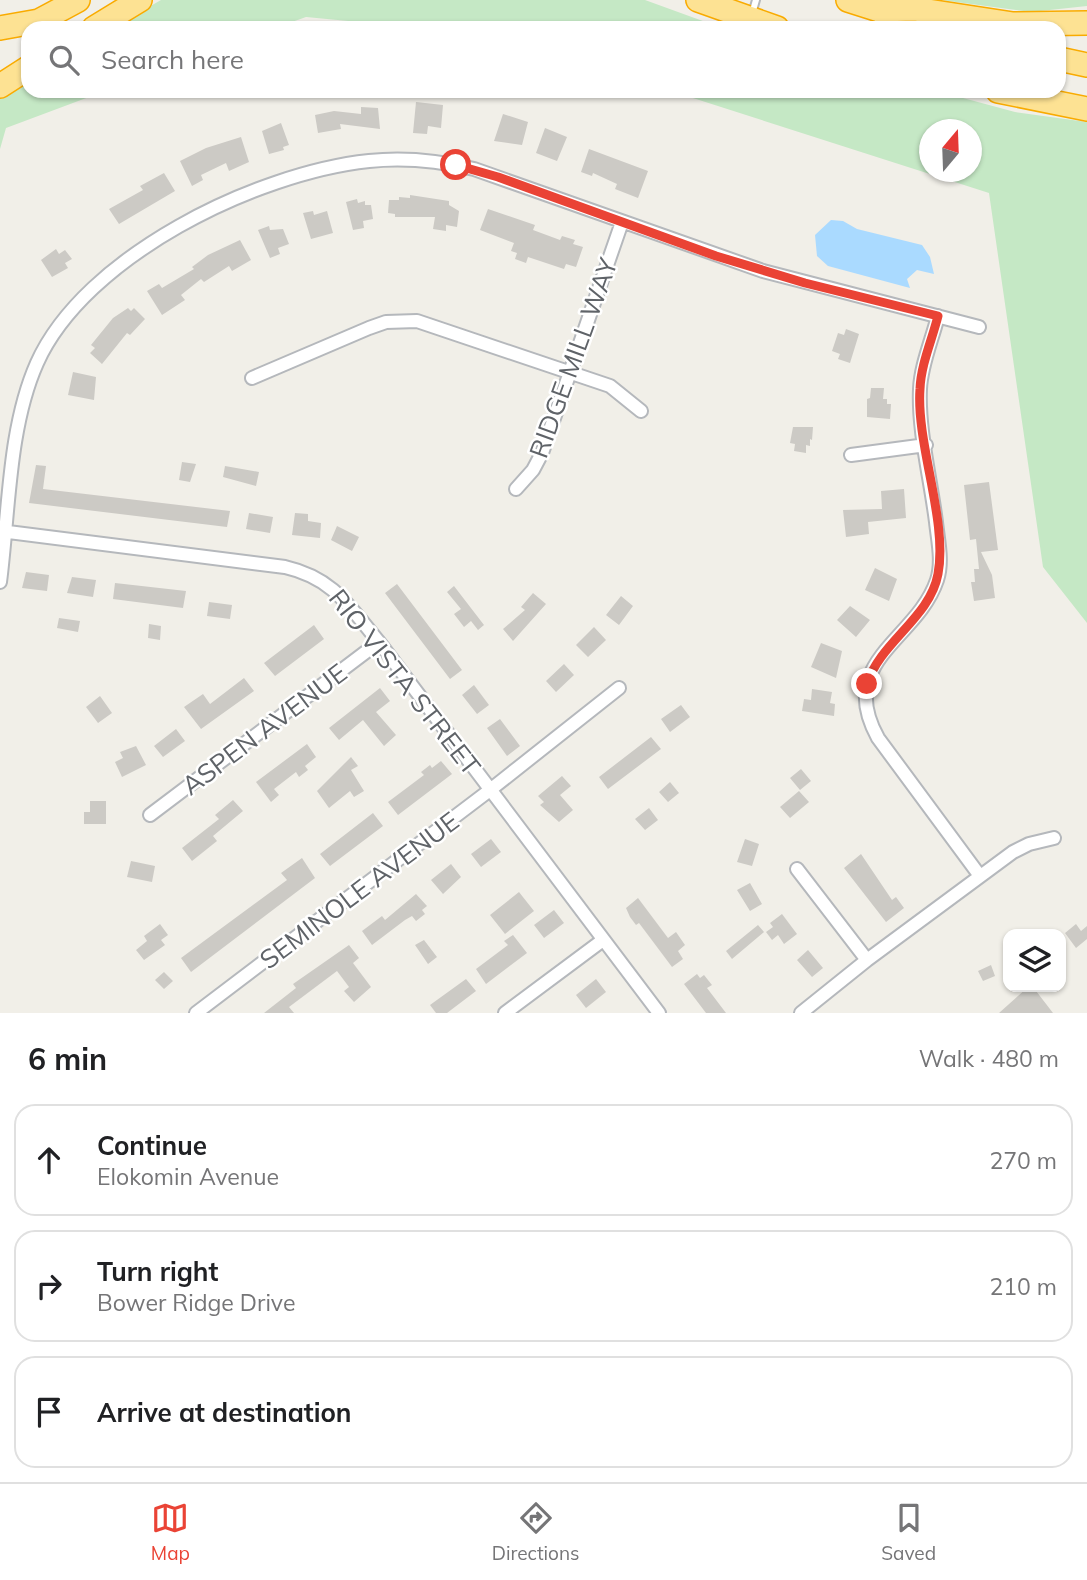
<!DOCTYPE html>
<meta charset="utf-8">
<style>
body{margin:0;font-family:Mulish,sans-serif;background:#f6f6f6;color:#202124}
.controls{position:absolute;right:21px;bottom:21px;display:grid;overflow:hidden;border-radius:14px;box-shadow:0 2px 5px #0004}
.controls button{width:63px;height:63px;display:grid;place-items:center;padding:0;border:0;border-bottom:2px solid #e0e0e0;background:#fff;color:#202124;font:35px sans-serif}
.compass{position:absolute;left:919px;top:119px;width:63px;height:63px;border-radius:50%;background:#fff;box-shadow:0 2px 5px #0004;rotate:19deg}
.stop{position:absolute;width:21px;height:21px;margin:-16px;border:5px solid #ea4335;border-radius:50%;background:#fff}
.stop.end{background:#ea4335;border-color:#fff;box-shadow:0 2px 7px #0008}
.list{margin:0;padding:0;list-style:none}
h2{display:flex;justify-content:space-between;align-items:center;height:91px;margin:0;padding:0 28px;font-size:30px}
h2 small{font-size:23px;font-weight:400;color:#757577}
.list li{display:grid;grid-template-columns:46px 1fr auto;gap:21px;align-items:center;box-sizing:border-box;height:112px;margin:0 14px 14px;padding:0 14px;border:2px solid #e0e0e0;border-radius:21px}
.list b{display:block;font-size:26px;white-space:nowrap}
.list p{margin:0;font-size:23px;white-space:nowrap;color:#757577}
.list em{font-size:23px;font-style:normal;color:#757577}
.icon{flex:none;width:38px;height:38px;fill:none;stroke:currentColor;stroke-width:2;stroke-linecap:round;stroke-linejoin:round}
.map{position:relative;flex:none;width:1087px;height:1013px;overflow:hidden}
.search{position:absolute;background:#fff;box-shadow:0 2px 5px #0004;left:21px;right:21px;top:21px;height:77px;display:flex;align-items:center;gap:18px;box-sizing:border-box;padding:0 24px;border-radius:21px;color:#757577;font-size:26px}
.sheet{height:469px;background:#fff}
nav{display:flex;justify-content:space-around;align-items:center;box-sizing:border-box;height:98px;border-top:2px solid #e0e0e0;background:#fff;font-size:19px;color:#757577}
nav a{display:grid;justify-items:center;gap:4px}
nav .on{color:#ea4335}
.map>svg:first-child{display:block}
.green{fill:#c5e8c5;fill-rule:evenodd}
.water{fill:#aadaff}
.building{fill:#cccac5}
.lines{fill:none;stroke-linecap:round;stroke-linejoin:round}
.lane-casing{stroke:#b5b8bc;stroke-width:10}
.street-casing{stroke:#b5b8bc;stroke-width:16}
.highway-casing{stroke:#f9ab00;stroke-width:26}
.lane{stroke:#fff;stroke-width:6}
.street{stroke:#fff;stroke-width:12}
.highway{stroke:#fde293;stroke-width:23}
.route{stroke:#ea4335;stroke-width:9}
.labels{text-anchor:middle;dominant-baseline:central;stroke-width:5;stroke-linejoin:round;paint-order:stroke}
.street-label{font-size:26px;fill:#5f6368;stroke:#fff}
</style>
<div class="map">
<svg width="1087" height="1013" viewBox="0 0 1087 1013">
<rect width="100%" height="100%" fill="#f1efe8"/>
<!-- green -->
<path class="green" d="M161,0H645L722,28H422L306,17L275,28H112Z
M941,0H1087V6L1031,12Z
M28,79V91H105L6,128L0,149V97Z
M671,91H937L1015,112L1087,122V623L1043,567L989,193ZM930,130H972V172H930Z"/>
<!-- water -->
<path class="water" d="M831,220L843,221L857,229L922,245L930,257L934,274L917,270L907,279L910,288L828,266L817,256L815,235Z"/>
<!-- building -->
<path class="building" d="M416,102L443,105L441,128L428,126L427,134L413,133Z
M361,107L378,108L380,129L340,124L341,129L318,133L315,115L334,111L361,114Z
M503,114L528,122L522,145L494,141Z
M281,123L289,145L283,147L284,150L269,154L262,131Z
M545,128L567,137L557,161L536,153Z
M241,137L249,162L229,171L226,163L201,175L203,180L192,186L180,161L206,148Z
M589,149L648,171L638,198L615,189L617,184L593,173L592,176L581,172Z
M164,173L175,191L119,224L109,209L143,190L140,186Z
M410,195L449,201V205L459,211L457,227L446,225V231L433,229L435,217H395V214L388,213L389,200H399V197L410,198Z
M357,199L358,203L365,201V205H371L373,219L363,221L364,228L353,230L346,202Z
M488,209L535,225L533,230L560,240L562,236L575,240L573,244L583,247L576,267L566,264L564,269L528,257L526,263L515,259L517,253L511,251L514,243L480,230Z
M313,211L314,215L327,211L333,233L311,239L303,213Z
M269,226L270,230L283,229L289,244L278,248L280,254L270,258L258,230Z
M240,240L251,260L232,271L229,266L204,282L201,279L181,295L185,300L162,315L147,291L159,284L162,288L194,269L192,267L208,255Z
M56,249L59,254L65,250L72,259L65,263L68,268L52,277L41,260Z
M128,308L131,311L134,308L145,319L130,335L127,333L102,364L90,353L95,348L91,345L113,318Z
M846,329L859,334L850,363L838,359L840,354L832,351L838,333L844,335Z
M73,372L96,377L94,400L68,395Z
M871,388H884L883,399H887V404H891L890,419L867,417V399L870,398Z
M793,427H813L812,440L810,439V446L806,445V453L794,451L795,444L790,443Z
M182,462L196,464L190,482L179,480Z
M36,465L46,466L43,489L230,511L227,527L29,503Z
M225,466L259,472L256,486L223,477Z
M989,482L998,550L981,552L992,575L995,598L974,601L971,582H975L974,569H979L976,539L970,540L964,485Z
M904,489L906,518L868,522L869,534L846,537L843,510L882,509L881,491Z
M249,513L273,517L270,533L246,529Z
M295,513L308,514V521L321,523L320,538L292,535Z
M337,526L359,537L352,551L331,540Z
M875,568L897,579L889,601L865,590Z
M26,572L49,575L47,591L22,588Z
M72,577L96,580L93,597L67,593Z
M115,583L186,591L183,608L113,599Z
M397,584L462,670L450,679L385,593Z
M454,586L484,625L478,630L471,621L464,627L454,614L461,609L447,592Z
M533,593L546,604L513,641L503,629L525,610L521,607Z
M621,596L633,606L619,625L606,615Z
M209,602L232,605L230,619L207,616Z
M850,606L870,620L856,637L837,620Z
M59,618L80,621L78,632L57,628Z
M149,624L161,626L160,640L148,638Z
M314,625L324,639L275,676L264,663Z
M594,627L606,640L588,657L576,645Z
M821,643L842,651L836,678L811,667Z
M564,664L574,675L556,692L546,681Z
M244,678L254,691L201,729L184,707L203,694L210,704Z
M474,685L489,705L477,714L462,695Z
M380,688L390,701L376,712L396,735L384,746L363,720L339,740L329,728Z
M812,689L832,692L830,703L835,704L834,716L802,711L804,699L811,700Z
M100,696L112,713L98,723L86,707Z
M681,705L690,717L670,732L661,719Z
M500,719L520,746L507,756L487,728Z
M176,729L185,741L163,757L154,746Z
M651,737L661,749L608,789L599,777Z
M307,744L316,757L305,766L308,770L299,777L296,772L274,789L279,795L271,802L256,782Z
M136,746L146,765L122,777L115,762L123,758L120,752Z
M351,757L358,766L351,770L364,791L354,797L350,791L329,808L317,791Z
M441,761L452,774L398,815L388,802L424,775L421,772L430,765L432,768Z
M801,769L811,781L800,790L790,778Z
M562,776L571,786L560,795L573,810L559,822L540,805L544,802L538,796Z
M670,782L679,793L668,802L659,792Z
M799,791L809,802L790,818L780,807Z
M233,800L243,811L213,836L217,841L192,861L182,848L219,819L215,815Z
M90,801H106V824H84V812H90Z
M649,808L658,820L645,830L635,819Z
M373,813L383,826L330,866L320,854Z
M491,839L501,852L481,867L471,854Z
M745,839L759,844L752,866L737,862Z
M861,854L892,900L896,897L904,908L886,922L844,868Z
M302,858L315,878L191,972L181,958L287,880L281,873Z
M131,861L155,866L152,882L127,877Z
M451,864L461,877L443,894L431,880Z
M750,883L762,904L750,911L737,890Z
M519,892L534,911L505,934L490,915Z
M416,894L427,906L422,910L425,914L416,921L412,916L405,920L372,945L362,931L382,916L385,920Z
M638,898L668,938L676,932L685,945L678,951L683,959L672,967L639,923L636,925L630,917L626,908Z
M554,910L564,923L544,938L534,925Z
M782,914L797,934L784,944L778,935L772,940L766,932L773,927L770,923Z
M160,924L168,935L161,940L165,945L144,960L136,950L147,941L144,936Z
M1076,924L1081,931L1087,926V939L1076,948L1065,933Z
M758,925L764,932L732,959L726,951Z
M513,935L527,953L486,984L476,969L508,945L504,941Z
M424,940L437,957L428,964L415,945Z
M349,945L359,958L353,963L371,987L354,1002L344,991L349,987L337,971L289,1007L294,1013H264L296,988L293,984Z
M808,950L823,968L812,977L797,960Z
M991,965L995,976L983,981L978,971Z
M164,972L173,981L164,989L155,980Z
M697,974L700,978L704,975L712,985L707,988L726,1013H706L684,984Z
M466,979L476,991L447,1013H436L430,1005Z
M596,979L606,992L586,1008L576,995Z
M1028,987H1033L1053,1013H999Z"/>
<g class="lines">
<!-- lane casing -->
<g class="lane-casing">
<path id="lane" d="M752,14L756,0"/>
</g>
<!-- street casing -->
<g class="street-casing">
<path id="street" d="M938,316C932,340 921,365 920,389C918,430 931,481 936,522C938,541 943,562 937,580C917,640 835,661 878,738L980,876
M252,378L369,328L386,322L417,321L610,386L641,411
M851,455L926,445
M516,489L533,470L542,453L622,222
M0,531L285,567C333,578 349,606 379,642L659,1013
M0,582C9,513 8,428 37,363C85,256 256,173 369,161C405,157 440,161 474,169L763,271L979,327
M150,815L379,642
M797,869L867,960
M196,1013L490,790L619,688
M505,1013L603,940
M801,1013L867,960L1013,852L1029,844L1054,838"/>
</g>
<!-- highway casing -->
<g class="highway-casing">
<path id="highway" d="M698,0L777,28
M848,0L892,14
M879,10L914,9L1013,24L1087,23
M0,28L39,21L78,0
M94,28L140,0
M1059,59L1087,65
M0,86L28,68
M998,91L1087,109"/>
</g>
<!-- lane -->
<use href="#lane" class="lane"/>
<!-- street -->
<use href="#street" class="street"/>
<!-- highway -->
<use href="#highway" class="highway"/>
</g>
<g class="lines">
<!-- route -->
<path class="route" d="M456,165L498,177L716,256L805,283L938,316C932,340 921,364 920,389C916,444 948,521 938,574C930,618 880,642 867,684"/>
</g>
<g class="labels">
<!-- street labels -->
<g class="street-label">
<text transform="translate(573 358) rotate(-70)">RIDGE MILL WAY</text>
<text transform="translate(405 682) rotate(52)">RIO VISTA STREET</text>
<text transform="translate(264 729) rotate(-37)">ASPEN AVENUE</text>
<text transform="translate(359 890) rotate(-37)">SEMINOLE AVENUE</text>
</g>
</g>
</svg>
<div class="controls">
<button><svg class="icon" aria-label="layers" viewBox="0 0 24 24"><path d="M12 4l9 5-9 5-9-5zM3 14l9 5 9-5"/></svg></button>
</div>
<svg class="compass" viewBox="-18 -18 36 36"><path d="M0-13l5 13h-10z" fill="#e53935"/><path d="M0 13l5-13h-10z" fill="#757577"/></svg>
<div class="stop" style="left:456px;top:165px"></div>
<div class="stop end" style="left:867px;top:684px"></div>
<div class="search"><svg class="icon" aria-label="search" viewBox="0 0 24 24"><circle cx="10" cy="10" r="6"/><path d="M15 15l6 6"/></svg>Search here</div>
</div>
<section class="sheet">
<h2>6 min<small>Walk · 480 m</small></h2>
<ul class="list">
<li><svg class="icon" aria-label="ahead" viewBox="0 0 24 24"><path d="M12 20V5M6 11l6-6 6 6"/></svg><div><b>Continue</b><p>Elokomin Avenue</p></div><em>270 m</em></li>
<li><svg class="icon" aria-label="right" viewBox="0 0 24 24"><path d="M7 20v-9h11M14 6l5 5-5 5"/></svg><div><b>Turn right</b><p>Bower Ridge Drive</p></div><em>210 m</em></li>
<li><svg class="icon" aria-label="arrive" viewBox="0 0 24 24"><path d="M6 21V4h12l-3 4 3 4H6"/></svg><div><b>Arrive at destination</b></div></li>
</ul>
</section>
<nav>
<a class="on"><svg class="icon" aria-label="map" viewBox="0 0 24 24"><path d="M3 6l6-2 6 2 6-2v14l-6 2-6-2-6 2zM9 4v14M15 6v14"/></svg>Map</a>
<a><svg class="icon" aria-label="directions" viewBox="0 0 24 24"><path d="M12 3l9 9-9 9-9-9zM9 14v-3h6M13 9l2 2-2 2"/></svg>Directions</a>
<a><svg class="icon" aria-label="saved" viewBox="0 0 24 24"><path d="M7 4h10v16l-5-4-5 4z"/></svg>Saved</a>
</nav>
